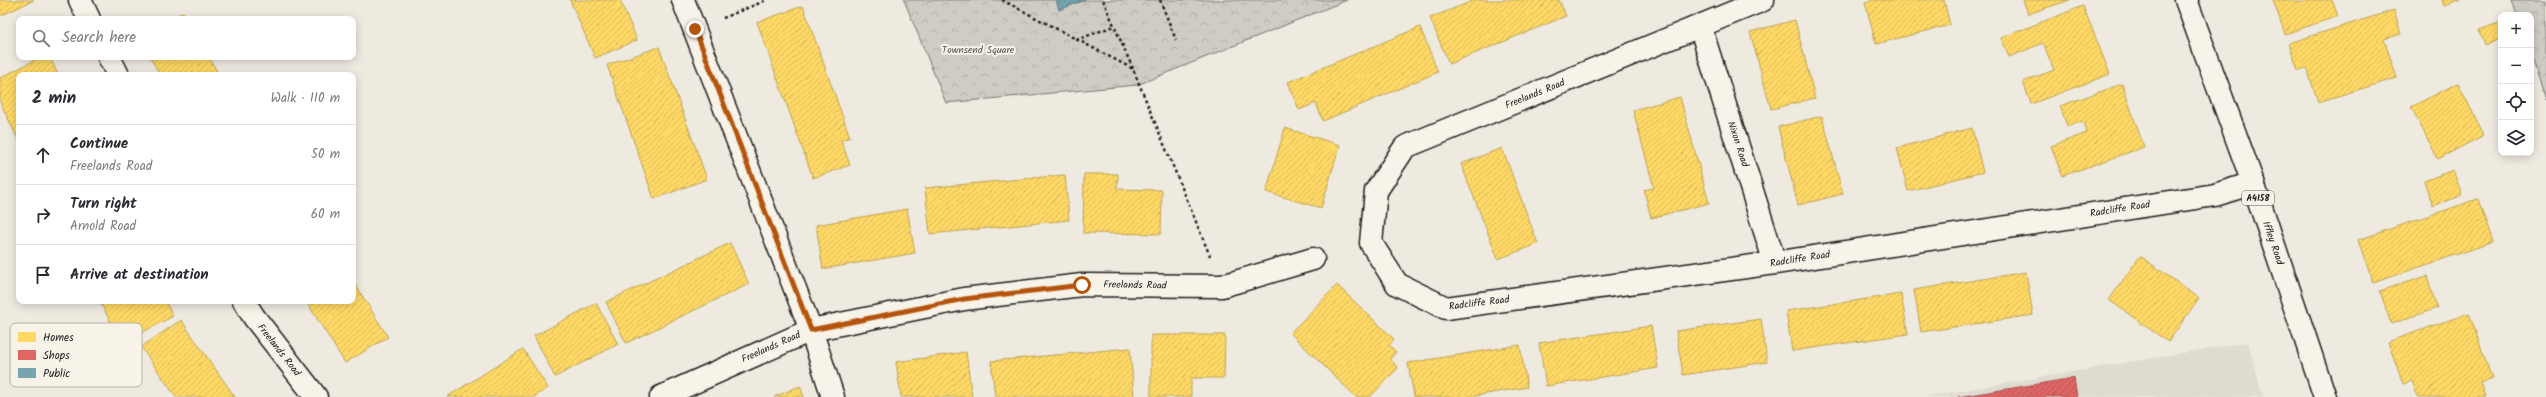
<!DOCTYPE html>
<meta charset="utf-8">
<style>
body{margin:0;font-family:Kalam,sans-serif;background:#f7f7f7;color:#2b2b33}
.controls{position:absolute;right:12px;top:12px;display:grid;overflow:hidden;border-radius:8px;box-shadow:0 2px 10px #0003}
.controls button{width:36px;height:36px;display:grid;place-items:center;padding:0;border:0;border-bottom:1px solid #e1e1e2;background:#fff;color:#2b2b33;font:20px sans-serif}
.stop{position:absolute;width:12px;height:12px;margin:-9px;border:3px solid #b45309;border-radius:50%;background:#fff}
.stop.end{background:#b45309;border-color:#fff;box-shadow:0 1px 4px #0008}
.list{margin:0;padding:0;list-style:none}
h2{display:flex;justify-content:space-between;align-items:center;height:52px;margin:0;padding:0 16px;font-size:17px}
h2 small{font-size:13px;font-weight:400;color:#7c7c81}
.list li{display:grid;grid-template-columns:26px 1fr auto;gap:12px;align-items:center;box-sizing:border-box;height:60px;padding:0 16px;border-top:1px solid #e1e1e2}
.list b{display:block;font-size:15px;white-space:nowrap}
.list p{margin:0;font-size:13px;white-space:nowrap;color:#7c7c81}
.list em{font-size:13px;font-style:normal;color:#7c7c81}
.icon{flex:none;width:22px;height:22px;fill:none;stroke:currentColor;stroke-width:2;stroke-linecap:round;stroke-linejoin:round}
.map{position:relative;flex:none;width:2546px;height:397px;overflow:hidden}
.search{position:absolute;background:#fff;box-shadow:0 2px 10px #0003;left:16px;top:16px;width:340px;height:44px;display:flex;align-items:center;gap:10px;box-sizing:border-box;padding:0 14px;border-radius:8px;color:#7c7c81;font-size:15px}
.panel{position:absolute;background:#fff;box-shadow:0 2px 10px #0003;left:16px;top:72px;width:340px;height:232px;border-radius:8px}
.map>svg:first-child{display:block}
.built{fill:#dedbd1}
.forest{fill:url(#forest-crowns);stroke:#767470}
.homes{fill:url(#homes-hatch);stroke:#bba050}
.shops{fill:url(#shops-hatch);stroke:#a55050}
.public{fill:url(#public-hatch);stroke:#5b7c83}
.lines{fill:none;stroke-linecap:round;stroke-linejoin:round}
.minor-casing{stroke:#1c1c1c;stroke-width:25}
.major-casing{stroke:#1c1c1c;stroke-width:25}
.path{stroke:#1c1c1c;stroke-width:2.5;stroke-dasharray:3 3;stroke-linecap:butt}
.minor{stroke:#f7f3e8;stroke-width:22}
.major{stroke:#f7f3e8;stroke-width:22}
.route{stroke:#b45309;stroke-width:5}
.labels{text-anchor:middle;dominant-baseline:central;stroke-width:4;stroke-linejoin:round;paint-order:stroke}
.shield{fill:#f7f3e8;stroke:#5e5c59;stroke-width:1}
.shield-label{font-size:9px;font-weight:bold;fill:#1c1c1c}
.park-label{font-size:10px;fill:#52514e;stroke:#f7f3e8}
.street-label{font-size:10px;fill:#1c1c1c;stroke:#f7f3e8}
.key{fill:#f7f3e8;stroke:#b5b2ab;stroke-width:1}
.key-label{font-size:11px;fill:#1c1c1c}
</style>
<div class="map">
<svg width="2546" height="397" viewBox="0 0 2546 397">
<defs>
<pattern id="forest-crowns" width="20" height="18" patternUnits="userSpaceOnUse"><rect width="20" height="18" fill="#cfccc3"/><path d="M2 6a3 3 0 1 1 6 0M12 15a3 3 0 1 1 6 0" fill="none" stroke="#b1afa7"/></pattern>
<pattern id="homes-hatch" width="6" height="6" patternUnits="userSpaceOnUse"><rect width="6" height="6" fill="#ffd966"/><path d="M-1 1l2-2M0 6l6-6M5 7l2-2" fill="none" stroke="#daba58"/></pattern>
<pattern id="shops-hatch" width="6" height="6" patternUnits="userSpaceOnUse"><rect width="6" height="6" fill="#e06666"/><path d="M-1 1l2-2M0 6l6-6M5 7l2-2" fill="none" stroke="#b55353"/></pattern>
<pattern id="public-hatch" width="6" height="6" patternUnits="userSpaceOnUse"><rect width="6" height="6" fill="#76a5af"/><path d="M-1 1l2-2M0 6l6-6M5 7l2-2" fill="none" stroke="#60868e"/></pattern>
</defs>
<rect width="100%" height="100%" fill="#eeeae0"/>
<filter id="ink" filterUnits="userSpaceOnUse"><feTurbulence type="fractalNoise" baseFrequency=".025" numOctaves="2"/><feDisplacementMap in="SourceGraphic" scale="8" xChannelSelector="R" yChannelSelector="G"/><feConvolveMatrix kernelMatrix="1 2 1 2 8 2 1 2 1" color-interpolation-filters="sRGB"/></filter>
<g filter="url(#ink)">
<!-- built -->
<path class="built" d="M2248,342L2263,397H1924Z"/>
<!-- forest -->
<path class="forest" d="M904,0H1056L1060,9L1085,0H1347L1137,85L946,103Z
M2512,0H2546V100L2531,55V15H2517Z"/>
<!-- homes -->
<path class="homes" d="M0,0H34L0,16Z
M570,0H620L637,40L595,58Z
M1475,0H1559L1566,16L1449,64L1430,18Z
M1873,0H1944L1950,25L1876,44L1865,2Z
M2023,0H2070L2028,14Z
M2273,0H2332L2338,16L2285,34Z
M2442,0H2461L2444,6Z
M803,6L850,137L841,140L850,165L813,178L757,22Z
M2083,6L2110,74L2031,104L2023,82L2054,70L2043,43L2009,57L2001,38Z
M2394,10L2401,34L2384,39L2397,78L2318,102L2307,68L2298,71L2289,43Z
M183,12L187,19H170Z
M1795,20L1815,98L1771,109L1750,32Z
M2501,22V39L2485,45L2480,30Z
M1420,27L1438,72L1323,121L1316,103L1299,110L1288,82Z
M659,47L707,179L654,199L607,65Z
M41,57H50L58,75H19V141L0,102V78Z
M150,57H209L219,75H160Z
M2458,83L2484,135L2438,159L2411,107Z
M2122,84L2144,147L2062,176L2051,146L2087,133L2082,121L2067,126L2060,106Z
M1680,97L1709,203L1651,218L1644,190L1654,188L1633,110Z
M1822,116L1843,194L1798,205L1778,127Z
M1285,128L1340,145L1321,208L1266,192Z
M1972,128L1983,172L1908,191L1897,148Z
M1502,148L1538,244L1498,259L1461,164Z
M2453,170L2462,195L2433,206L2424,181Z
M1084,174H1118L1117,189L1162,190L1161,234L1083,233Z
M1065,175L1069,220L930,234L925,188Z
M2478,199L2493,242L2373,283L2358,240Z
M907,209L915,253L823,269L816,225Z
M730,243L749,284L626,343L606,302Z
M2140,256L2199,298L2168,342L2109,300Z
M2026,272L2033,315L1921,332L1914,290Z
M2427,276L2437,308L2391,324L2380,291Z
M353,281L388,337L345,363L306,301H353Z
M1337,285L1394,339L1389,345L1396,352L1390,359L1398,368L1370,397H1356L1290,333Z
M1901,294L1908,334L1792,351L1786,311Z
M99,301H165L173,316L123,343Z
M596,303L618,344L555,377L534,336Z
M2469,313L2492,379L2481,383L2486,397H2418L2412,381L2403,384L2388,342Z
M1761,319L1767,362L1683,375L1676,331Z
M181,320L235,397H176L141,347Z
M1651,326L1658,368L1546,386L1539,343Z
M1151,335H1225L1224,378H1191V397H1151Z
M1520,345L1527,387L1468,397H1414L1408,363Z
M1130,348L1134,397H995L991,361Z
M523,349L548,388L534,397H447Z
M966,352L972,397H901L896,362Z
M800,386L804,397H774Z"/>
<!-- shops -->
<path class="shops" d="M2074,378L2077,397H1958Z"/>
<!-- public -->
<path class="public" d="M1056,0H1085L1059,10Z"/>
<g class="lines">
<!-- minor casing -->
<g class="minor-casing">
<path id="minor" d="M80,0L89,19
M683,0L811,330L833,397
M1763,0L1405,147L1376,191L1371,243L1397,284L1446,308L1775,263L2215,195L2253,183
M1700,26L1775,263
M109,57L118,75
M244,301L254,317L316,397
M661,397L811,330L964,299L1082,285L1222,286L1313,259"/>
</g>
<!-- major casing -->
<g class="major-casing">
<path id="major" d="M2186,0L2253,183L2325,397"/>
</g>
<!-- path -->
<path class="path" d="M1002,0L1133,69L1210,256
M1103,0L1133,69
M1160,0L1176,40
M723,18L767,0
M1076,40L1114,26"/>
<!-- minor -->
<use href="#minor" class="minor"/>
<!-- major -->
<use href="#major" class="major"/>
</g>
</g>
<g class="lines" filter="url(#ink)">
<!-- route -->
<path class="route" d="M695,29L811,330L964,299L1082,285"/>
</g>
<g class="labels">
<!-- shield labels -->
<rect class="shield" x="2242" y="191" width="32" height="14" rx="3"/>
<g class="shield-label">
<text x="2258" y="198">A4158</text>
</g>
<!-- park labels -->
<g class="park-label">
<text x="978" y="50">Townsend Square</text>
</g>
<!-- street labels -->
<g class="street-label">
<text transform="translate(1535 94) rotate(-22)">Freelands Road</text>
<text transform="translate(1738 144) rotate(72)">Nixon Road</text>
<text transform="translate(2120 209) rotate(-9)">Radcliffe Road</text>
<text transform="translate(2273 243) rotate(71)">Iffley Road</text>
<text transform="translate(1800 259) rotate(-9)">Radcliffe Road</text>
<text transform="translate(1135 285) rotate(1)">Freelands Road</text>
<text transform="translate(1479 303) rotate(-7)">Radcliffe Road</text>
<text transform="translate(771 347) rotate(-24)">Freelands Road</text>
<text transform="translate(279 350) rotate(52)">Freelands Road</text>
</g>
</g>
<!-- legend -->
<rect x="10" y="323" width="132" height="64" rx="6" class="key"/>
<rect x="18" y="332" width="18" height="10" fill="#ffd966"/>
<rect x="18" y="350" width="18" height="10" fill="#e06666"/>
<rect x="18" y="368" width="18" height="10" fill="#76a5af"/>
<g class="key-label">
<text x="43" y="341">Homes</text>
<text x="43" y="359">Shops</text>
<text x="43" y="377">Public</text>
</g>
</svg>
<div class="controls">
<button>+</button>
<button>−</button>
<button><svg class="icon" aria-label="locate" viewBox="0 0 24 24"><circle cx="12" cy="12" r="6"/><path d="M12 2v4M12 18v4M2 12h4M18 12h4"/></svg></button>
<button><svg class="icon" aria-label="layers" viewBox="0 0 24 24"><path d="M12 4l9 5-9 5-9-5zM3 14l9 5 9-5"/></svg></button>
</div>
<div class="stop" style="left:1082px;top:285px"></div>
<div class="stop end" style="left:695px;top:29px"></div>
<div class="search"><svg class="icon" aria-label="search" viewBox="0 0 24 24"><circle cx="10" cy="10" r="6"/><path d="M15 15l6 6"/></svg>Search here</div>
<section class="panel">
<h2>2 min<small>Walk · 110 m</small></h2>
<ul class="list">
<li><svg class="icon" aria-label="ahead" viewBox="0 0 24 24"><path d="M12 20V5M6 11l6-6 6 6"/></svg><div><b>Continue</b><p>Freelands Road</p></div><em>50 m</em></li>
<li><svg class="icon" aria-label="right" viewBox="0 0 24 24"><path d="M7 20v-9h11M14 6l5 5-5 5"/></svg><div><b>Turn right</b><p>Arnold Road</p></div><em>60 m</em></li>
<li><svg class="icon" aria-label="arrive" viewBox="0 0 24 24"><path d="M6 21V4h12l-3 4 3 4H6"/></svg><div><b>Arrive at destination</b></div></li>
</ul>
</section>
</div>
